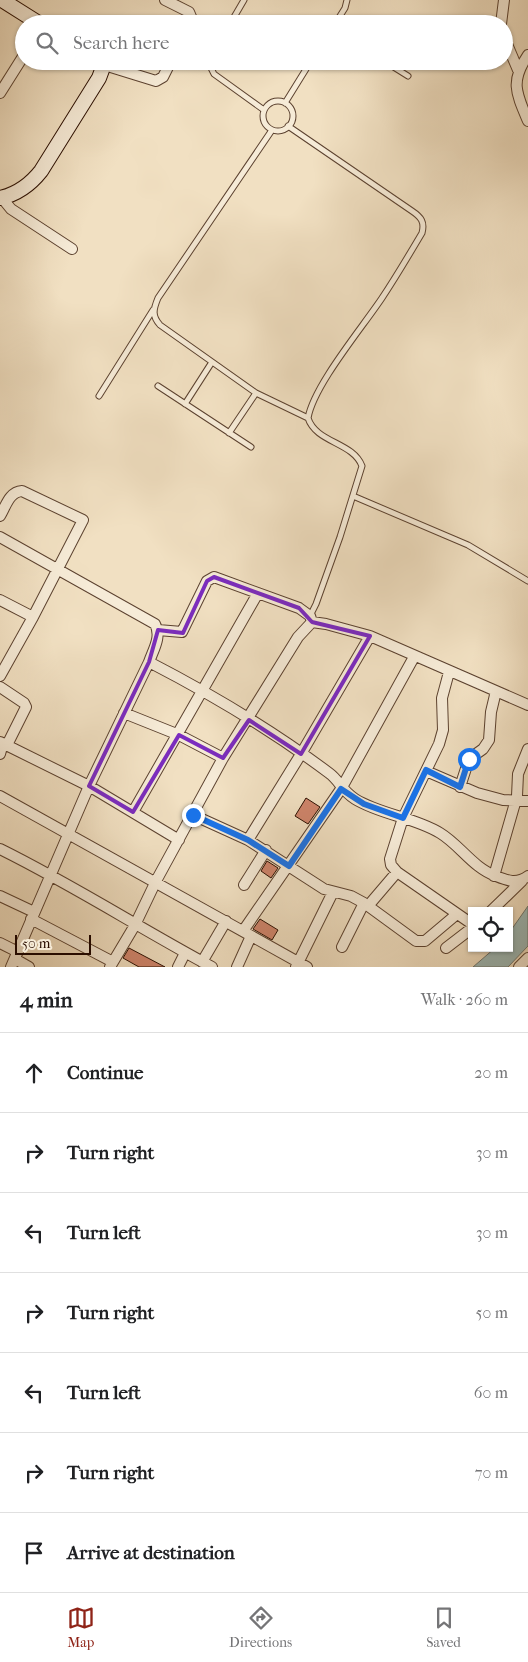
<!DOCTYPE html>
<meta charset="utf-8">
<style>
body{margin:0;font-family:"IM FELL French Canon",serif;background:#f6f6f6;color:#202124}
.controls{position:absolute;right:15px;bottom:15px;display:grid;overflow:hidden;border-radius:0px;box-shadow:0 1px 4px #0004}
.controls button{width:45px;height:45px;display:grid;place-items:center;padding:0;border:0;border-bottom:1px solid #e0e0e0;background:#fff;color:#202124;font:25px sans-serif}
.scale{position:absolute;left:15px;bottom:12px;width:76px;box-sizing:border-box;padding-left:5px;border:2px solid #2b0e00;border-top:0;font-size:14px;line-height:18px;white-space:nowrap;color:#2b0e00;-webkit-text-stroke:4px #f6ebd7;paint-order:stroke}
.stop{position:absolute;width:15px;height:15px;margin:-11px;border:4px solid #1a73e8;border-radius:50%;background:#fff}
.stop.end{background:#1a73e8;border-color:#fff;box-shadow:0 1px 5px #0008}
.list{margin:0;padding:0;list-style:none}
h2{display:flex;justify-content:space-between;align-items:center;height:65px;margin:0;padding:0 20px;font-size:21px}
h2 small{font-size:16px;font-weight:400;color:#757577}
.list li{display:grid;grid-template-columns:32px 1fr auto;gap:15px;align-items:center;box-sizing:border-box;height:80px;padding:0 20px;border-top:1px solid #e0e0e0}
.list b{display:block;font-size:19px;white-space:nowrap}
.list em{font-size:16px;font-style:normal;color:#757577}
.icon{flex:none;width:28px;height:28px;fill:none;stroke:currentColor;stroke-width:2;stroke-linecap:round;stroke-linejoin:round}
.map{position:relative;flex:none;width:528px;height:967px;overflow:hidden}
.search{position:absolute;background:#fff;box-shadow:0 1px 4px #0004;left:15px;right:15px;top:15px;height:55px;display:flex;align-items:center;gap:12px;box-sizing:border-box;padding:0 18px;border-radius:28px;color:#757577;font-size:19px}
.sheet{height:625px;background:#fff}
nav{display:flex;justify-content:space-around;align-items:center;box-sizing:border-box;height:70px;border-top:1px solid #e0e0e0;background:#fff;font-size:14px;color:#757577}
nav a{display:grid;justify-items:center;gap:2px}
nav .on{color:#8f2418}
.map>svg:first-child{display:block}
.water{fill:#9cbbba;stroke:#6f7670}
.building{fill:#d0856c;stroke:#2b0e00}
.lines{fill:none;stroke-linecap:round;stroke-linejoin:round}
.lane-casing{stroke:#5c4230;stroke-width:7}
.street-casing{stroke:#5c4230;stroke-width:12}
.secondary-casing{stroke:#2b0e00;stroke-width:16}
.lane{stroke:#f6ebd7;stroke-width:5}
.street{stroke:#f6ebd7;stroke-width:10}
.secondary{stroke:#f6ebd7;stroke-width:14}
.route{stroke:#1a73e8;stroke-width:6}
.marked{fill:none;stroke:#7b2cbf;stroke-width:4;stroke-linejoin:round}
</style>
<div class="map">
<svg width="528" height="967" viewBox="0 0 528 967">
<rect width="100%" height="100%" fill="#f1e0c2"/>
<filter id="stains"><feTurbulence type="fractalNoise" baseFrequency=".004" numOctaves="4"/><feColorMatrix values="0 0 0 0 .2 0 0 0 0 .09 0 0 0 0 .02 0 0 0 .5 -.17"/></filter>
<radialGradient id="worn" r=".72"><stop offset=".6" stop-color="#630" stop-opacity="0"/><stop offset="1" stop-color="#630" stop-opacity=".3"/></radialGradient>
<!-- water -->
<path class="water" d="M528,906V946L508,967H473L495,948H509V933Z"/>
<!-- building -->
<path class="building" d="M306,798L320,807L308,824L295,816Z
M267,861L278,868L271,878L261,871Z
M260,919L278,930L272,940L253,929Z
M129,948L165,967H139L123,958Z"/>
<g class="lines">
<!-- lane casing -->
<g class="lane-casing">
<path id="lane" d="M230,24L244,0
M335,24L345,8L347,0
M210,61V66L214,74L264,110
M384,61L408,76
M263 116a15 15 0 1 1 30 0a15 15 0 1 1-30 0Z
M285,103L311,61
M288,126L412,211C421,217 425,222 422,233C409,255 396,277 382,298C362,328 314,385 308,418C316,443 353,442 362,466L340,537L316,604L310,616
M272,130L158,298C153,310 152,316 160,325L256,393L308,418
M158,386L251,447
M99,396L153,310
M185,404L212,362
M229,433L256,393
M353,496L468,545L528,581"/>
</g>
<!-- street casing -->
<g class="street-casing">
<path id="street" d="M165,0L189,12L192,19L190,24
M501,24L504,0
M504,37L518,70
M528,55C510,81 516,93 528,121
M101,64L156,81L163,77L171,61
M0,93L24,55
M2,198L11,209L72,249
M0,516C6,506 9,492 22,491L83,520L33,617L0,676
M0,537L155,624C162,637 153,650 149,662C211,694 273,731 329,773C340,781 341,790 355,799C381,815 414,817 440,833C460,845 473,868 496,876C508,881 517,884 528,876
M0,600L33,617
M158,630L182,632L207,581L214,577L299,608L310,616L312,622
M449,672L442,698L443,730L439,744L403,818L390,859L391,865L397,872L472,924
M0,687L24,703L26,707L7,745
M124,713L179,735L223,758
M0,742L89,786L179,840
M0,754L3,743
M426,771L477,793L503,800L528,801
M460,787L469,759L483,749L489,740L491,712L496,691
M0,796L307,967
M133,812L258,593
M193,815L248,840L324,889L351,896L364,903L416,941H425L457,914
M248,840L301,754L370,636
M0,849C73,885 141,929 212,967
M494,876L517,796L518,774L528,749
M244,885L266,850
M0,896L34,912
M368,906L397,872
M491,911L522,881
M31,919L113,962
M243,931L341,789L414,657
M0,943L18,952
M342,947L364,903
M446,948L472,928
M15,959L29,967
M202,962L226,921
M11,967L89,786L149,662
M110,967L135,925L156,881L223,758L298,637L312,622L326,624L370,636L528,705
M178,967L185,953
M237,967L251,936
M296,967L333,892
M519,967L528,958"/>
</g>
<!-- secondary casing -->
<g class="secondary-casing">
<path id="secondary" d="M2,0L40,24
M0,198C18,194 30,185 41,171L99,78L102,70L101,64L96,61"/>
</g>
<!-- lane -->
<use href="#lane" class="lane"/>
<!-- street -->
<use href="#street" class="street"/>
<!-- secondary -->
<use href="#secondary" class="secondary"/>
</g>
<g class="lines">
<!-- route -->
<path class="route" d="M193,815L248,840L289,866L341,789L364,804L403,818L426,770L460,787L469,759"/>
</g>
<!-- marked area -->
<path class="marked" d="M214,577L299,608L312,622L370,636L301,754L249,720L223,758L179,735L133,812L89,786L149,662L158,630L183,633L207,581Z"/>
<rect width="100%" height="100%" filter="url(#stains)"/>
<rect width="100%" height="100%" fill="url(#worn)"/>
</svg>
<div class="controls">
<button><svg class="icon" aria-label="locate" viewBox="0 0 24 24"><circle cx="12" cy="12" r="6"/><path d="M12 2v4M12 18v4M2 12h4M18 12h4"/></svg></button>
</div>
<div class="scale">50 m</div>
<div class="stop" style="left:469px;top:759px"></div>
<div class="stop end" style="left:193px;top:815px"></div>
<div class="search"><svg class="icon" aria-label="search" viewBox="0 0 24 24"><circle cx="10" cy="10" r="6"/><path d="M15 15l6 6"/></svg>Search here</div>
</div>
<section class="sheet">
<h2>4 min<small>Walk · 260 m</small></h2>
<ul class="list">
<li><svg class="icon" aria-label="ahead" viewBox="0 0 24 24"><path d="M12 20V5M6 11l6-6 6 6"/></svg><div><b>Continue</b></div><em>20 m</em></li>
<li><svg class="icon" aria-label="right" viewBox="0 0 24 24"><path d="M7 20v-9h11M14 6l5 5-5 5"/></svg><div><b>Turn right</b></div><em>30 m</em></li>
<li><svg class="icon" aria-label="left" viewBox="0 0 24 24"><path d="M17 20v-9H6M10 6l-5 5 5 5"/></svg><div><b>Turn left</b></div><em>30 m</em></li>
<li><svg class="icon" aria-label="right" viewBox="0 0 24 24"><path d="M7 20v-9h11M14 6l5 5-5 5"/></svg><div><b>Turn right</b></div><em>50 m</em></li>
<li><svg class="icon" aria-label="left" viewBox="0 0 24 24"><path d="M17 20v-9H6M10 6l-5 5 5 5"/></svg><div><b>Turn left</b></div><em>60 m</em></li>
<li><svg class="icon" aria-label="right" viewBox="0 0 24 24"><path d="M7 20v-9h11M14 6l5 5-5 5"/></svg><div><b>Turn right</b></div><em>70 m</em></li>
<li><svg class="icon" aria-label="arrive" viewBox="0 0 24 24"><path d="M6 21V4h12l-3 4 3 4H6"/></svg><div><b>Arrive at destination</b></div></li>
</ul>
</section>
<nav>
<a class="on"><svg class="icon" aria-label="map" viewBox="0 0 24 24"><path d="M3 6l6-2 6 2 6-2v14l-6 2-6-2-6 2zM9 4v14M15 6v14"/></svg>Map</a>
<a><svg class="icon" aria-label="directions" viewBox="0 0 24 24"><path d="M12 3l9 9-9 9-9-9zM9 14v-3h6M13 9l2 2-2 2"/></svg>Directions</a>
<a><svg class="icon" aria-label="saved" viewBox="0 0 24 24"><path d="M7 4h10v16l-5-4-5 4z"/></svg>Saved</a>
</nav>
